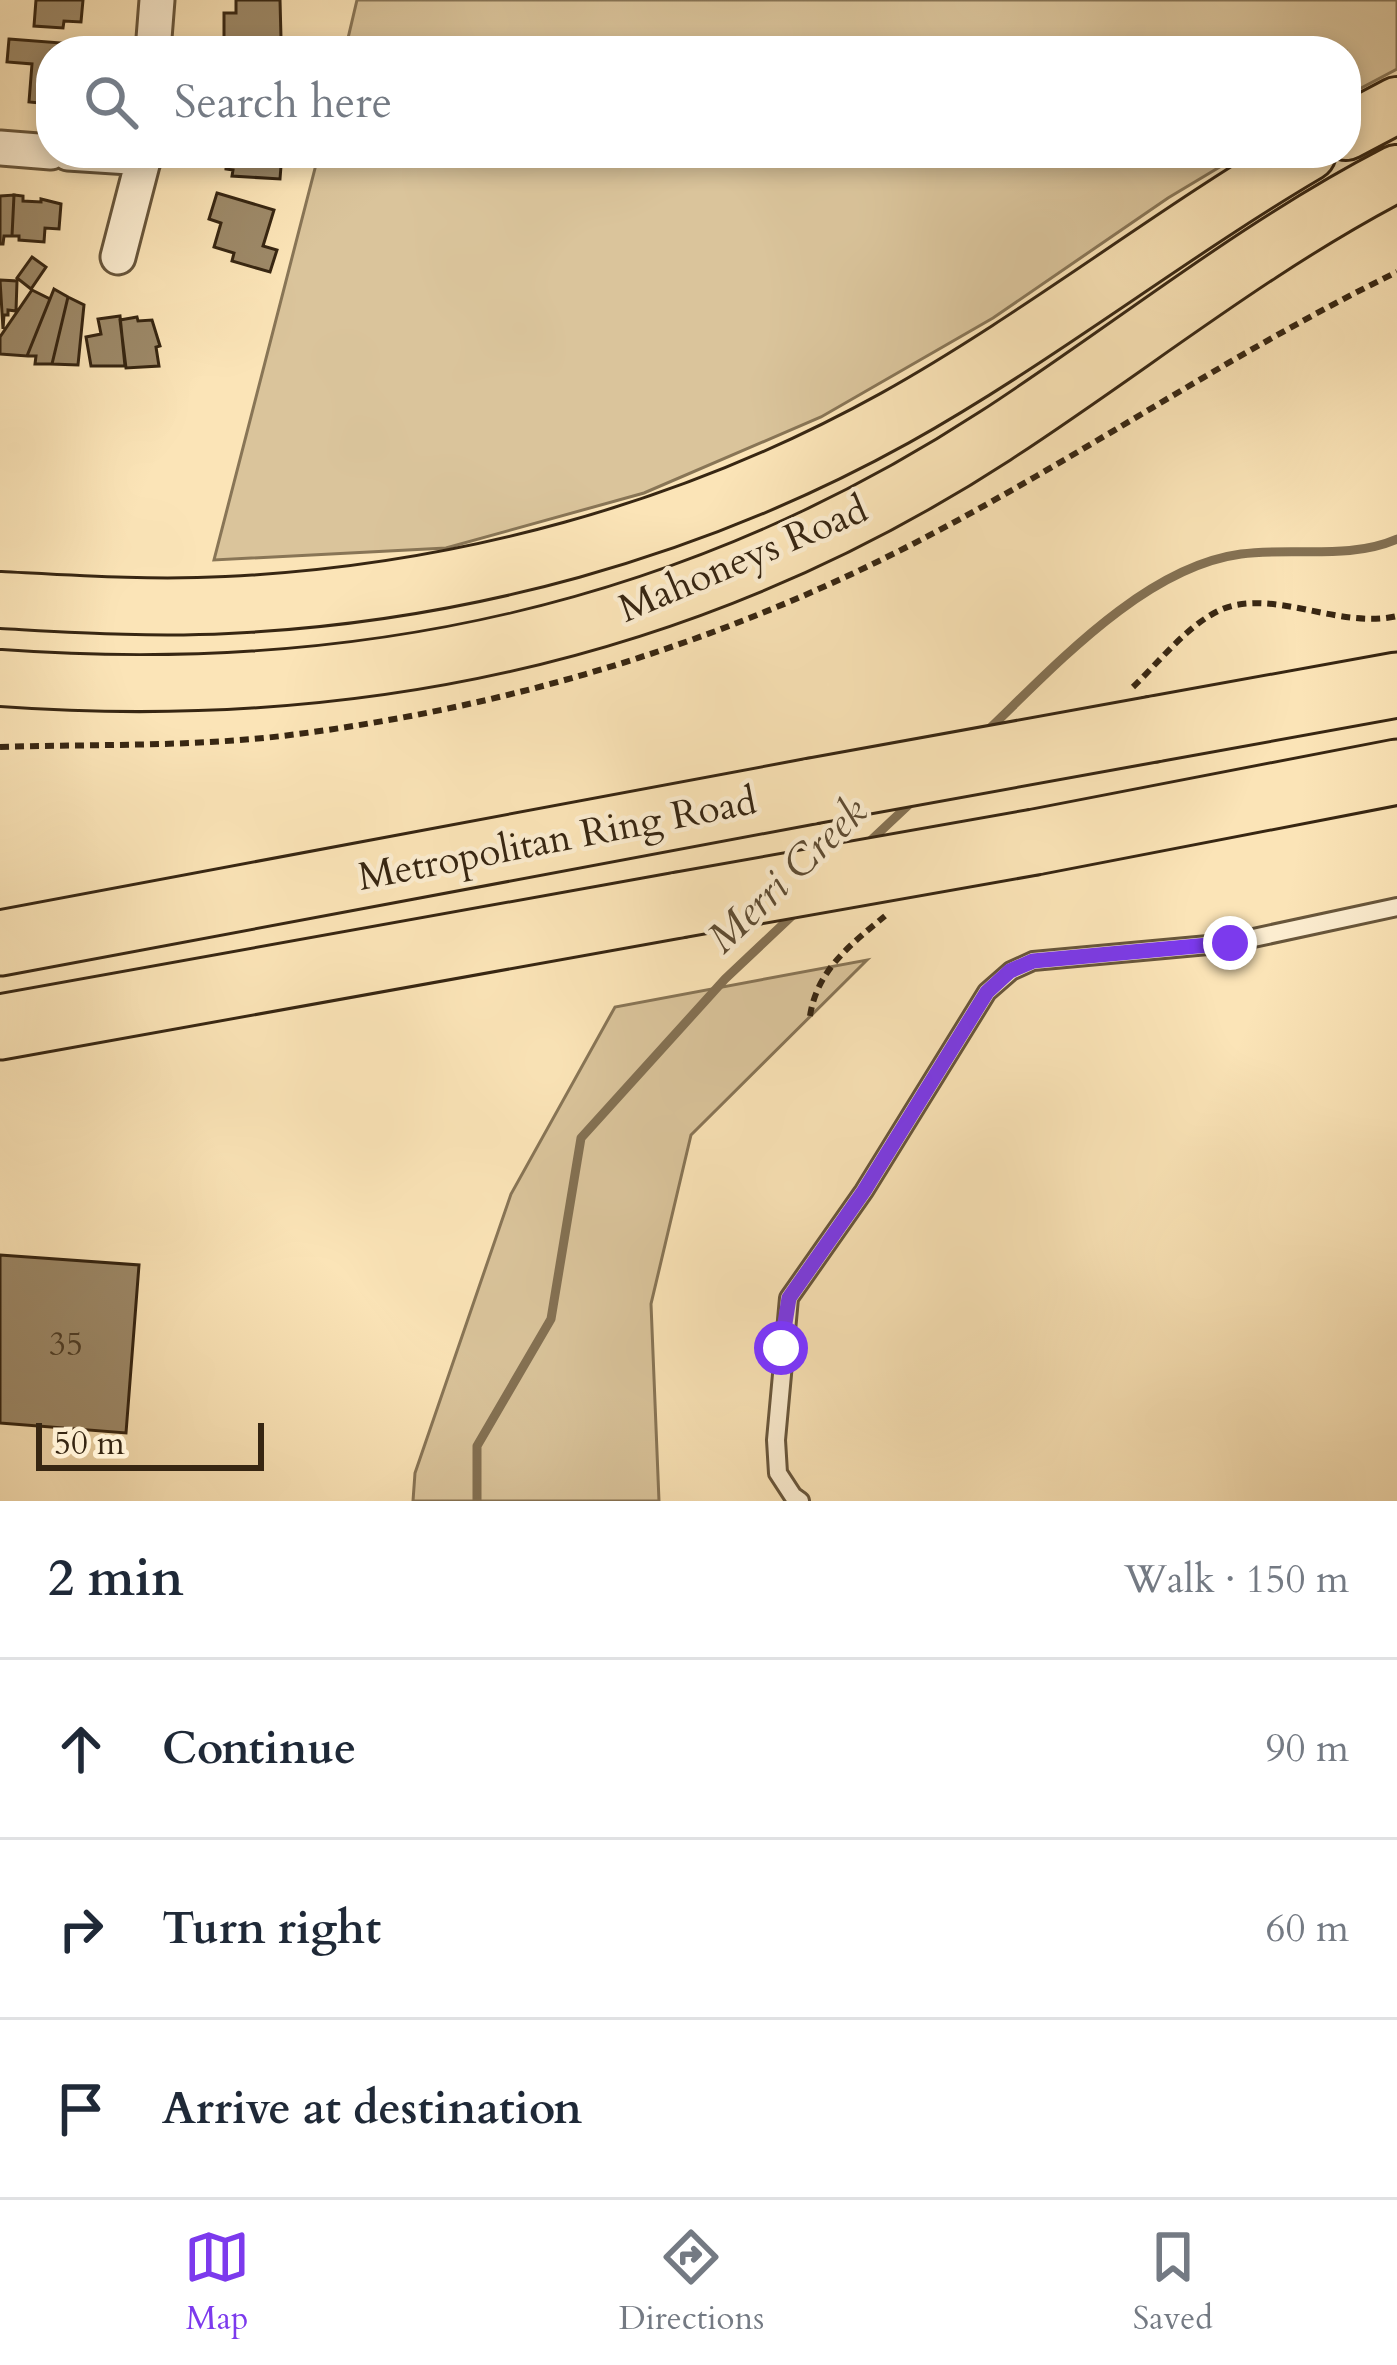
<!DOCTYPE html>
<meta charset="utf-8">
<style>
body{margin:0;font-family:Cardo,serif;background:#f6f6f7;color:#1f2937}
.scale{position:absolute;left:36px;bottom:30px;width:228px;box-sizing:border-box;padding-left:12px;border:6px solid #372612;border-top:0;font-size:33px;line-height:42px;white-space:nowrap;color:#372612;-webkit-text-stroke:9px #fcedd0;paint-order:stroke}
.stop{position:absolute;width:36px;height:36px;margin:-27px;border:9px solid #7c3aed;border-radius:50%;background:#fff}
.stop.end{background:#7c3aed;border-color:#fff;box-shadow:0 3px 12px #0008}
.list{margin:0;padding:0;list-style:none}
h2{display:flex;justify-content:space-between;align-items:center;height:156px;margin:0;padding:0 48px;font-size:51px}
h2 small{font-size:39px;font-weight:400;color:#747a83}
.list li{display:grid;grid-template-columns:78px 1fr auto;gap:36px;align-items:center;box-sizing:border-box;height:180px;padding:0 48px;border-top:3px solid #e0e1e3}
.list b{display:block;font-size:45px;white-space:nowrap}
.list em{font-size:39px;font-style:normal;color:#747a83}
.icon{flex:none;width:66px;height:66px;fill:none;stroke:currentColor;stroke-width:2;stroke-linecap:round;stroke-linejoin:round}
.map{position:relative;flex:none;width:1397px;height:1501px;overflow:hidden}
.search{position:absolute;background:#fff;box-shadow:0 6px 18px #0003;left:36px;right:36px;top:36px;height:132px;display:flex;align-items:center;gap:30px;box-sizing:border-box;padding:0 42px;border-radius:48px;color:#747a83;font-size:45px}
.sheet{height:696px;background:#fff}
nav{display:flex;justify-content:space-around;align-items:center;box-sizing:border-box;height:168px;border-top:3px solid #e0e1e3;background:#fff;font-size:33px;color:#747a83}
nav a{display:grid;justify-items:center;gap:6px}
nav .on{color:#7c3aed}
.map>svg:first-child{display:block}
.green{fill:#dac49b;stroke:#887556;stroke-width:3}
.lines{fill:none;stroke-linecap:round;stroke-linejoin:round}
.stream{stroke:#847153;stroke-width:9}
.building{fill:#9d8968;stroke:#372612;stroke-width:3}
.lane-casing{stroke:#68563b;stroke-width:22}
.street-casing{stroke:#68563b;stroke-width:39}
.primary-casing{stroke:#372612;stroke-width:60}
.highway-casing{stroke:#372612;stroke-width:69}
.path{stroke:#372612;stroke-width:6;stroke-dasharray:9 6;stroke-linecap:butt}
.lane{stroke:#fcedd0;stroke-width:16}
.street{stroke:#fcedd0;stroke-width:33}
.primary{stroke:#fbe4b7;stroke-width:54}
.highway{stroke:#fbe4b7;stroke-width:63}
.highway-bridge-casing{stroke:#372612;stroke-width:69;stroke-linecap:butt}
.highway-bridge{stroke:#fbe4b7;stroke-width:63}
.route{stroke:#7c3aed;stroke-width:15}
.labels{text-anchor:middle;dominant-baseline:central;stroke-width:9;stroke-linejoin:round;paint-order:stroke}
.number-label{font-size:33px;fill:#503f28}
.street-label{font-size:39px;fill:#372612;stroke:#fcedd0}
.water-label{font-size:42px;font-style:italic;fill:#5e4c33;stroke:#fcedd0}
</style>
<div class="map">
<svg width="1397" height="1501" viewBox="0 0 1397 1501">
<rect width="100%" height="100%" fill="#fbe4b7"/>
<filter id="stains"><feTurbulence type="fractalNoise" baseFrequency=".00167" numOctaves="4"/><feColorMatrix values="0 0 0 0 .2 0 0 0 0 .09 0 0 0 0 .02 0 0 0 .5 -.17"/></filter>
<radialGradient id="worn" r=".72"><stop offset=".6" stop-color="#630" stop-opacity="0"/><stop offset="1" stop-color="#630" stop-opacity=".3"/></radialGradient>
<!-- green -->
<path class="green" d="M357,0H1397V69L1346,96V51H345Z
M319,153H1243L1168,198L993,318L821,417L644,493L446,548L214,560Z
M867,960L691,1135L651,1304L659,1501H413L415,1473L511,1194L615,1007Z"/>
<g class="lines">
<!-- stream -->
<path class="stream" d="M986,732C1054,667 1144,567 1241,554C1293,547 1349,560 1397,539
M868,843L917,797
M477,1501V1446L551,1319L581,1138L725,979L795,913"/>
</g>
<!-- building -->
<path class="building" d="M36,0H83L81,22L64,21L63,28L34,26Z
M236,0H280L281,38H224V13H236Z
M9,39L88,45L87,51H51V104L29,102L32,64L7,62Z
M227,153H282L280,179L232,176L233,170L226,169Z
M217,193L274,210L263,246L277,250L270,272L232,261L234,253L214,247L221,223L209,219Z
M14,195L23,196V201L41,202V199L61,204L59,229L45,228L44,242L19,240V236H12Z
M14,195L12,236H4L3,244H0V196Z
M32,257L46,267L31,289L17,278Z
M0,280L17,281L16,311L8,310V315H4L3,329Z
M54,289L68,297L52,364H35L36,356H27Z
M32,290L50,299L27,356L0,354V337Z
M68,297L84,305L78,365L52,364Z
M120,316L125,366H91L86,337L101,334L98,319Z
M137,317L138,321L152,320L160,346L156,347L159,366L126,368L120,320Z
M0,1255L139,1265L126,1433L0,1423Z"/>
<g class="lines">
<!-- lane casing -->
<g class="lane-casing">
<path id="lane" d="M800,1501L793,1496L778,1473L776,1440L789,1298L864,1191L987,992L1011,971L1033,961L1230,943L1397,907"/>
</g>
<!-- street casing -->
<g class="street-casing">
<path id="street" d="M153,51L157,0
M0,148L51,152
M68,153L145,158
M118,257L145,153"/>
</g>
<!-- primary casing -->
<g class="primary-casing">
<path id="primary" d="M1346,132L1397,105
M0,600C76,604 151,609 227,605C460,594 691,531 895,418C1038,338 1167,236 1308,153
M0,678C358,704 692,633 995,436C1129,349 1254,247 1397,173"/>
</g>
<!-- highway casing -->
<g class="highway-casing">
<path id="highway" d="M1154,729L1397,685
M1035,842L1397,772
M0,943L812,791
M0,1027L679,905"/>
</g>
<!-- path -->
<path class="path" d="M1133,687C1159,662 1186,627 1218,611C1270,586 1339,630 1397,616
M0,747C94,744 188,747 282,736C496,710 704,649 897,552C1068,466 1226,355 1397,272
M810,1016C817,970 851,944 885,916"/>
<!-- lane -->
<use href="#lane" class="lane"/>
<!-- street -->
<use href="#street" class="street"/>
<!-- primary -->
<use href="#primary" class="primary"/>
<!-- highway -->
<use href="#highway" class="highway"/>
<!-- highway-bridge casing -->
<g class="highway-bridge-casing">
<path id="highway-bridge" d="M812,791L1154,729
M679,905L1035,842"/>
</g>
<!-- highway-bridge -->
<use href="#highway-bridge" class="highway-bridge"/>
</g>
<g class="lines">
<!-- route -->
<path class="route" d="M781,1348L789,1298L864,1191L987,992L1010,971L1033,961L1230,943"/>
</g>
<g class="labels">
<!-- number labels -->
<g class="number-label">
<text x="66" y="1344">35</text>
</g>
<!-- street labels -->
<g class="street-label">
<text transform="translate(743 559) rotate(-23)">Mahoneys Road</text>
<text transform="translate(557 839) rotate(-11)">Metropolitan Ring Road</text>
</g>
<!-- water labels -->
<g class="water-label">
<text transform="translate(787 875) rotate(-44)">Merri Creek</text>
</g>
</g>
<rect width="100%" height="100%" filter="url(#stains)"/>
<rect width="100%" height="100%" fill="url(#worn)"/>
</svg>
<div class="scale">50 m</div>
<div class="stop" style="left:781px;top:1348px"></div>
<div class="stop end" style="left:1230px;top:943px"></div>
<div class="search"><svg class="icon" aria-label="search" viewBox="0 0 24 24"><circle cx="10" cy="10" r="6"/><path d="M15 15l6 6"/></svg>Search here</div>
</div>
<section class="sheet">
<h2>2 min<small>Walk · 150 m</small></h2>
<ul class="list">
<li><svg class="icon" aria-label="ahead" viewBox="0 0 24 24"><path d="M12 20V5M6 11l6-6 6 6"/></svg><div><b>Continue</b></div><em>90 m</em></li>
<li><svg class="icon" aria-label="right" viewBox="0 0 24 24"><path d="M7 20v-9h11M14 6l5 5-5 5"/></svg><div><b>Turn right</b></div><em>60 m</em></li>
<li><svg class="icon" aria-label="arrive" viewBox="0 0 24 24"><path d="M6 21V4h12l-3 4 3 4H6"/></svg><div><b>Arrive at destination</b></div></li>
</ul>
</section>
<nav>
<a class="on"><svg class="icon" aria-label="map" viewBox="0 0 24 24"><path d="M3 6l6-2 6 2 6-2v14l-6 2-6-2-6 2zM9 4v14M15 6v14"/></svg>Map</a>
<a><svg class="icon" aria-label="directions" viewBox="0 0 24 24"><path d="M12 3l9 9-9 9-9-9zM9 14v-3h6M13 9l2 2-2 2"/></svg>Directions</a>
<a><svg class="icon" aria-label="saved" viewBox="0 0 24 24"><path d="M7 4h10v16l-5-4-5 4z"/></svg>Saved</a>
</nav>
